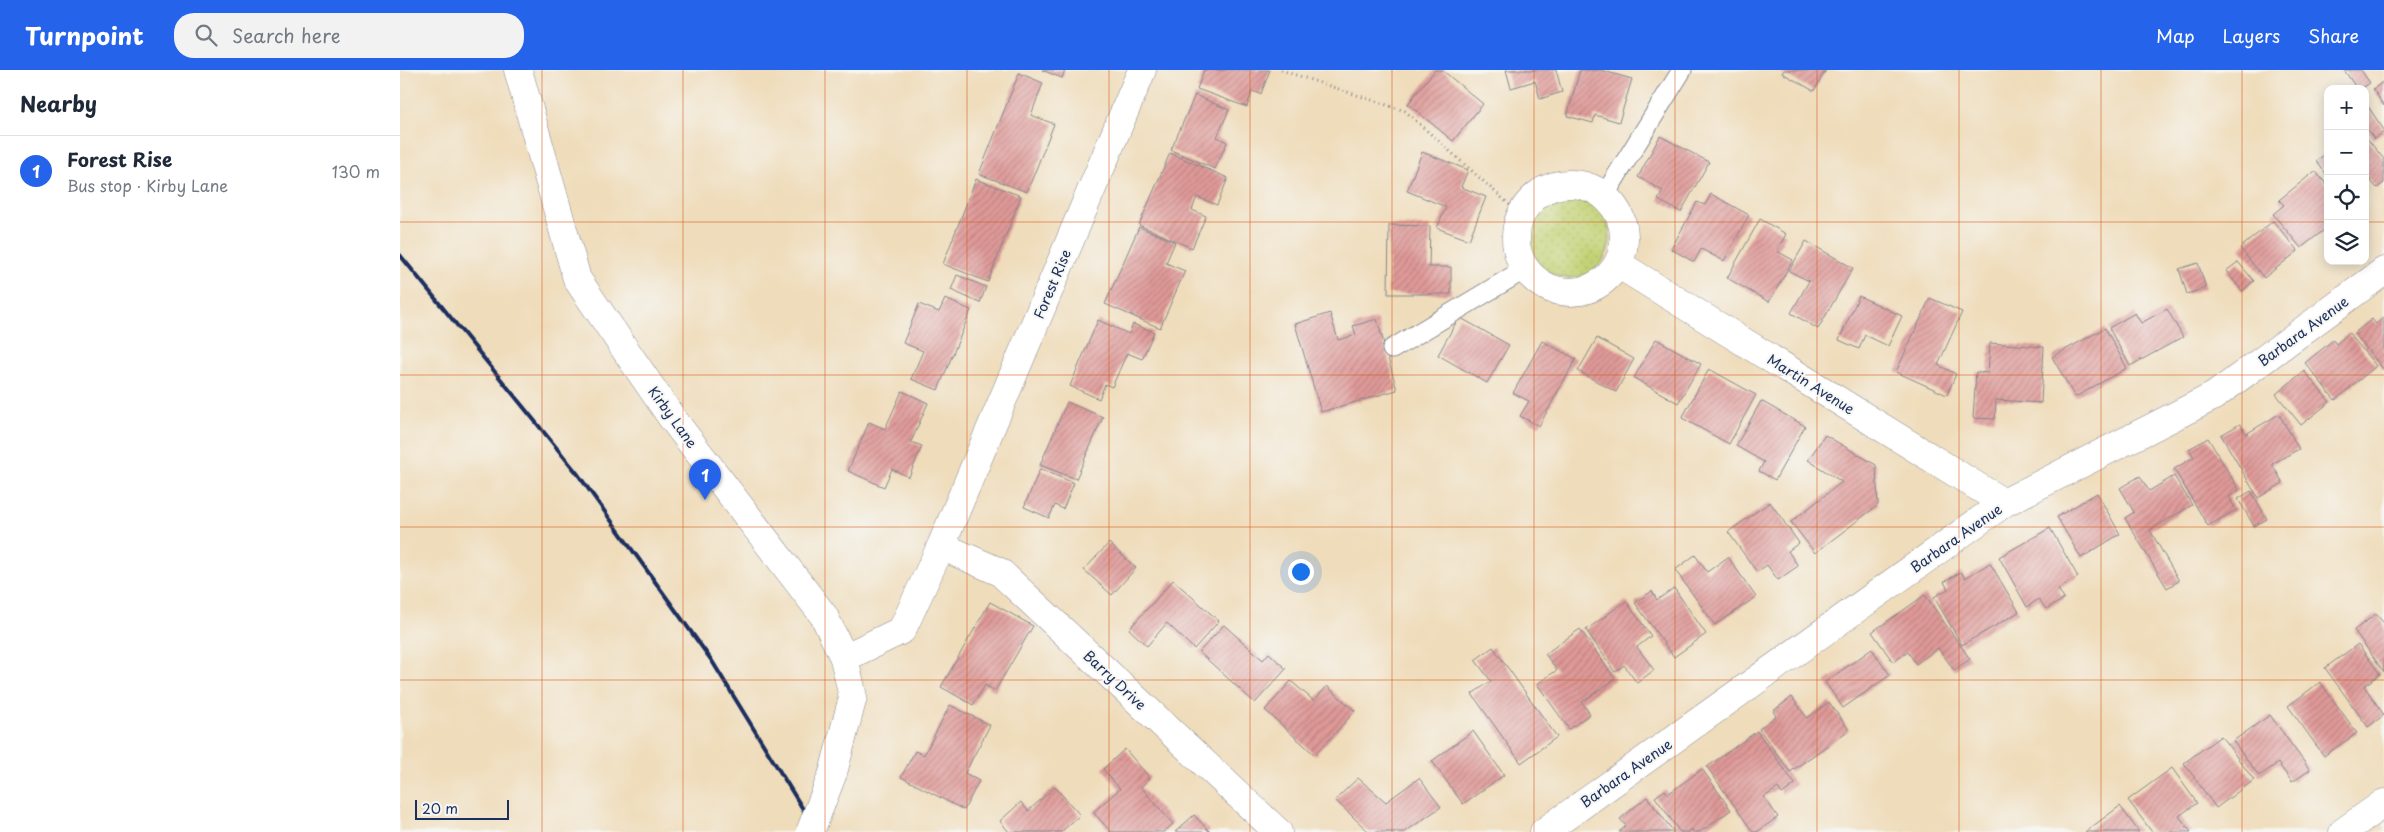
<!DOCTYPE html>
<meta charset="utf-8">
<style>
body{margin:0;font-family:"Playpen Sans",sans-serif;background:#f2f2f3;color:#1f2937}
.controls{position:absolute;right:15px;top:15px;display:grid;overflow:hidden;border-radius:10px;box-shadow:0 2px 12px #0003}
.controls button{width:45px;height:45px;display:grid;place-items:center;padding:0;border:0;border-bottom:1px solid #e0e1e3;background:#fff;color:#1f2937;font:25px sans-serif}
.scale{position:absolute;left:15px;bottom:12px;width:94px;box-sizing:border-box;padding-left:5px;border:2px solid #1b2f5e;border-top:0;font-size:14px;line-height:18px;white-space:nowrap;color:#1b2f5e;-webkit-text-stroke:4px #f6f6f2;paint-order:stroke}
.you{position:absolute;left:900px;top:501px;width:18px;height:18px;margin:-12px;border:4px solid #fff;border-radius:50%;background:#1a73e8;box-shadow:0 0 0 8px #1a73e833}
.badge{display:grid;place-items:center;width:32px;height:32px;border-radius:50%;background:#2563eb;color:#fff;font-size:16px;font-weight:700}
.pin{position:absolute;translate:-50% -41px;filter:drop-shadow(0 1px 2px #0008)}
.pin::after{content:'';position:absolute;top:26px;width:18px;height:15px;background:inherit;clip-path:polygon(0 0,100% 0,50% 100%)}
.list{margin:0;padding:0;list-style:none}
h2{display:flex;justify-content:space-between;align-items:center;height:65px;margin:0;padding:0 20px;font-size:21px}
h2 small{font-size:16px;font-weight:400;color:#747a83}
.list li{display:grid;grid-template-columns:32px 1fr auto;gap:15px;align-items:center;box-sizing:border-box;height:70px;padding:0 20px;border-top:1px solid #e0e1e3}
.list b{display:block;font-size:19px;white-space:nowrap}
.list p{margin:0;font-size:16px;white-space:nowrap;color:#747a83}
.list em{font-size:16px;font-style:normal;color:#747a83}
.icon{flex:none;width:28px;height:28px;fill:none;stroke:currentColor;stroke-width:2;stroke-linecap:round;stroke-linejoin:round}
.map{position:relative;flex:none;width:1984px;height:762px;overflow:hidden}
header{display:flex;align-items:center;gap:30px;box-sizing:border-box;height:70px;padding:0 25px;background:#2563eb;color:#fff}
header strong{font-size:24px}
nav{display:flex;gap:28px;margin-inline-start:auto;font-size:18px}
.search{width:350px;height:45px;background:#f2f2f3;display:flex;align-items:center;gap:12px;box-sizing:border-box;padding:0 18px;border-radius:20px;color:#747a83;font-size:19px}
main{display:flex}
aside{flex:1;background:#fff}
.map>svg:first-child{display:block}
.grass{fill:url(#grass-dots);stroke:#6f8069}
.building{fill:url(#building-hatch)}
.lines{fill:none;stroke-linecap:round;stroke-linejoin:round}
.lane-casing{stroke:#85868c;stroke-width:21}
.street-casing{stroke:#85868c;stroke-width:29}
.secondary-casing{stroke:#85868c;stroke-width:29}
.path{stroke:#85868c;stroke-width:3;stroke-dasharray:1 4;stroke-linecap:butt}
.lane{stroke:#fff;stroke-width:19}
.street{stroke:#fff;stroke-width:28}
.secondary{stroke:#fff;stroke-width:28}
.rail{stroke:#1b2f5e;stroke-width:4}
.secondary-bridge-casing{stroke:#85868c;stroke-width:29;stroke-linecap:butt}
.secondary-bridge{stroke:#fff;stroke-width:28}
.grid{fill:none;stroke:#d45514;stroke-width:1;stroke-opacity:0.55}
.labels{text-anchor:middle;dominant-baseline:central;stroke-width:4;stroke-linejoin:round;paint-order:stroke}
.street-label{font-size:14px;fill:#1b2f5e;stroke:#f6f6f2}
</style>
<header>
<strong>Turnpoint</strong>
<div class="search"><svg class="icon" aria-label="search" viewBox="0 0 24 24"><circle cx="10" cy="10" r="6"/><path d="M15 15l6 6"/></svg>Search here</div>
<nav><a>Map</a><a>Layers</a><a>Share</a></nav>
</header>
<main>
<aside>
<h2>Nearby<small></small></h2>
<ul class="list">
<li><span class="badge">1</span><div><b>Forest Rise</b><p>Bus stop · Kirby Lane</p></div><em>130 m</em></li>
</ul>
</aside>
<div class="map">
<svg width="1984" height="762" viewBox="0 0 1984 762">
<defs>
<pattern id="grass-dots" width="8" height="8" patternUnits="userSpaceOnUse" patternTransform="scale(1.25)"><rect width="8" height="8" fill="#c3d274"/><path d="M2 2h.1M6 6h.1" fill="none" stroke="#a7b567" stroke-width="1.8" stroke-linecap="round"/></pattern>
<pattern id="building-hatch" width="6" height="6" patternUnits="userSpaceOnUse" patternTransform="scale(1.25)"><rect width="6" height="6" fill="#e09a98"/><path d="M-1 1l2-2M0 6l6-6M5 7l2-2" fill="none" stroke="#b57e7f"/></pattern>
</defs>
<rect width="100%" height="100%" fill="#f6f6f2"/>
<filter id="ink" filterUnits="userSpaceOnUse"><feTurbulence type="fractalNoise" baseFrequency=".02" numOctaves="2"/><feDisplacementMap in="SourceGraphic" scale="10" xChannelSelector="R" yChannelSelector="G"/><feConvolveMatrix kernelMatrix="1 2 1 2 8 2 1 2 1" color-interpolation-filters="sRGB"/></filter>
<filter id="wash" filterUnits="userSpaceOnUse"><feTurbulence type="fractalNoise" baseFrequency=".0096" numOctaves="4" result="noise"/><feDisplacementMap in="SourceGraphic" scale="20" xChannelSelector="R" yChannelSelector="G"/><feGaussianBlur stdDeviation="1.12" result="paint"/><feColorMatrix in="noise" values="0 0 0 0 0 0 0 0 0 0 0 0 0 0 0 0 0 1.4 0 .05"/><feComposite in="paint" operator="in"/></filter>
<g filter="url(#wash)">
<rect width="100%" height="100%" fill="#efdcba"/>
<!-- grass -->
<path class="grass" d="M1128 167a41 41 0 1 1 82 0a41 41 0 1 1-82 0Z"/>
<g id="blocks">
<!-- building -->
<path class="building" d="M642,0H665L662,8Z
M804,0H870L861,24L852,21L847,37L797,19Z
M1035,0H1042L1083,34L1053,71L1008,34Z
M1106,0H1156L1162,22L1140,29L1135,11L1111,18Z
M1180,0H1200L1232,9L1219,52L1195,45L1193,53L1167,46Z
M1384,0H1426L1414,21L1382,3Z
M1944,0H1961L1970,13L1961,19H1957Z
M619,3L643,13L631,45L654,54L627,122L579,104Z
M1984,11V36L1973,19Z
M795,25L829,40L817,67L827,72L815,99L771,80Z
M1965,32L1984,60V62L1974,69L1965,56Z
M1260,66L1309,92L1281,142L1258,130L1263,121L1238,107Z
M1965,66L1984,89V113L1977,118L1968,108L1965,110Z
M1022,82L1068,100L1061,117L1086,127L1069,170L1037,158L1046,137L1007,121Z
M1928,82V106L1916,91Z
M770,83L828,108L817,135L797,127L792,140L806,146L792,178L739,155Z
M1915,101L1928,116V157L1901,178L1873,144L1884,135L1879,130Z
M576,109L621,126L588,212L543,194Z
M1311,124L1349,145L1324,191L1301,179L1294,192L1271,179L1297,132L1305,135Z
M1360,149L1386,164L1377,181L1393,190L1369,232L1327,208Z
M1873,151L1898,181L1864,208L1840,178Z
M989,155L1030,156L1029,197H1051V224H988Z
M739,157L775,172L766,193L785,201L760,258L705,234Z
M1406,171L1453,198L1418,259L1391,243L1409,211L1389,201Z
M1838,192L1854,211L1842,221L1826,201Z
M1798,193L1806,218L1787,224L1779,199Z
M557,205L586,217L580,233L551,220Z
M1459,226L1502,246L1488,276L1465,265L1459,279L1439,270Z
M1530,228L1562,242L1538,295L1556,304L1547,325L1496,302Z
M545,229L571,240L538,320L511,309L523,281L503,273L519,234L539,242Z
M1767,239L1783,267L1730,296L1709,258L1735,243L1741,253Z
M930,243L938,270L956,265L953,256L977,249L997,320L921,342L895,254Z
M1059,247L1109,275L1087,313L1038,285Z
M1984,247V300L1954,263L1972,249L1976,254Z
M698,250L729,264L733,254L754,262L742,289L727,283L712,317L705,314L699,329L670,316Z
M1705,258L1727,298L1675,327L1652,287Z
M1949,263L1976,296L1935,330L1905,293L1933,270L1936,274Z
M1197,268L1234,289L1216,322L1178,301Z
M1256,269L1301,294L1278,333L1234,308Z
M1142,271L1176,289L1139,356L1120,346L1129,331L1113,323Z
M1590,273L1644,277L1641,333L1596,330L1595,349L1573,348L1576,302L1588,303Z
M1309,299L1356,325L1329,374L1282,348Z
M1904,301L1930,332L1901,355L1876,324Z
M502,321L528,333L511,372L522,376L509,407L492,399L484,417L448,401L469,352L485,359Z
M1361,331L1405,356L1375,410L1359,401L1364,392L1336,376Z
M667,332L703,347L676,409L640,395Z
M1879,344L1899,379L1872,394L1883,413L1858,428L1821,365L1840,354L1846,364Z
M1425,365L1476,395L1478,435L1415,483L1391,452L1442,412L1408,390Z
M1808,368L1839,420L1829,427L1836,440L1808,456L1774,399L1794,387L1789,379Z
M640,399L674,413L663,439L655,435L649,448L624,437Z
M1740,406L1749,421L1774,406L1792,435L1750,460L1779,511L1767,518L1725,448L1734,442L1720,418Z
M1851,421L1867,449L1854,456L1838,429Z
M1697,423L1720,464L1681,488L1657,447Z
M1370,432L1399,473L1388,481L1398,496L1378,510L1367,495L1357,502L1328,462Z
M1650,458L1678,507L1658,519L1664,529L1646,539L1639,529L1627,537L1599,487Z
M709,473L736,498L712,525L684,500Z
M1295,485L1307,502L1328,487L1356,527L1315,555L1275,500Z
M1590,493L1619,542L1562,575L1534,527L1548,519L1544,512L1561,502L1565,508Z
M773,510L819,551L794,579L767,553L747,576L729,559Z
M1274,518L1306,564L1274,587L1235,533L1252,521L1257,530Z
M1525,525L1570,589L1554,600L1538,578L1516,594L1508,582L1493,592L1472,562Z
M1226,531L1251,566L1237,577L1254,600L1237,613L1224,595L1215,602L1186,560Z
M590,532L633,556L595,621L585,615L573,635L541,617Z
M1976,544L1984,553V602L1954,560Z
M824,555L863,590L869,583L886,599L855,633L799,582Z
M1180,559L1215,609L1182,632L1190,644L1169,659L1137,614L1157,600L1145,584Z
M1958,574L1980,604L1964,616L1984,645L1968,657L1925,598Z
M1093,577L1157,667L1121,693L1072,624L1091,611L1075,590Z
M1472,579L1490,605L1443,638L1425,612Z
M891,611L914,631L927,616L955,641L915,685L865,640Z
M1920,612L1957,663L1924,686L1888,636Z
M1392,627L1407,648L1429,632L1449,660L1390,702L1359,659L1376,646L1373,641Z
M550,635L590,655L565,703L579,711L564,740L501,707L515,681L524,685Z
M1870,645L1910,700L1892,712L1878,693L1859,706L1833,671Z
M1073,661L1104,705L1063,734L1032,691Z
M1357,661L1395,714L1382,724L1378,718L1364,727L1378,747L1357,762H1353L1307,697Z
M1821,666L1854,710L1816,738L1784,693Z
M725,679L750,708L741,717L773,754L764,762H711L693,742L720,719L703,699Z
M1772,698L1797,733L1779,746L1791,762H1752L1728,730Z
M1302,699L1331,740L1300,762H1293L1292,759L1288,762H1280L1255,727L1265,720L1268,724Z
M958,708L986,732L1019,708L1041,737L1005,762H969L935,730Z
M655,717L680,745L661,762H609L600,751L621,732L628,741Z
M1247,727L1274,762H1219L1226,756L1220,749Z
M1720,736L1739,762H1685Z
M794,745L810,762H775Z"/>
</g>
</g>
<g filter="url(#ink)">
<use href="#blocks" fill-opacity="0" stroke="#85868c" stroke-width="1"/>
<g class="lines">
<!-- lane casing -->
<g class="lane-casing">
<path id="lane" d="M1204,126L1282,0
M992,279L1125,199"/>
</g>
<!-- street casing -->
<g class="street-casing">
<path id="street" d="M1116 168a54 54 0 1 1 108 0a54 54 0 1 1-108 0Z
M1218,194L1604,433
M541,476L600,502L878,762
M444,588L502,560L541,476L742,0
M1144,762L1604,433L1814,326L1984,201
M1943,762L1984,733"/>
</g>
<!-- secondary casing -->
<g class="secondary-casing">
<path id="secondary" d="M118,0L177,209L272,348L424,546L444,588L453,627L433,703"/>
</g>
<!-- path -->
<path class="path" d="M881,0L1005,41L1121,145"/>
<!-- lane -->
<use href="#lane" class="lane"/>
<!-- street -->
<use href="#street" class="street"/>
<!-- secondary -->
<use href="#secondary" class="secondary"/>
<!-- rail -->
<path class="rail" d="M0,185L177,403L312,591L417,762"/>
<!-- secondary-bridge casing -->
<g class="secondary-bridge-casing">
<path id="secondary-bridge" d="M410,762L433,703"/>
</g>
<!-- secondary-bridge -->
<use href="#secondary-bridge" class="secondary-bridge"/>
</g>
</g>
<!-- grid -->
<path class="grid" d="M142,0V762M283,0V762M425,0V762M567,0V762M709,0V762M850,0V762M992,0V762M1134,0V762M1275,0V762M1417,0V762M1559,0V762M1701,0V762M1842,0V762M0,152H1928M1965,152H1984M0,305H1984M0,457H1984M0,610H1984"/>
<g class="labels">
<!-- street labels -->
<g class="street-label">
<text transform="translate(652 214) rotate(-67)">Forest Rise</text>
<text transform="translate(1903 261) rotate(-36)">Barbara Avenue</text>
<text transform="translate(1411 314) rotate(32)">Martin Avenue</text>
<text transform="translate(273 347) rotate(54)">Kirby Lane</text>
<text transform="translate(1556 468) rotate(-35)">Barbara Avenue</text>
<text transform="translate(715 610) rotate(43)">Barry Drive</text>
<text transform="translate(1226 703) rotate(-35)">Barbara Avenue</text>
</g>
</g>
</svg>
<div class="controls">
<button>+</button>
<button>−</button>
<button><svg class="icon" aria-label="locate" viewBox="0 0 24 24"><circle cx="12" cy="12" r="6"/><path d="M12 2v4M12 18v4M2 12h4M18 12h4"/></svg></button>
<button><svg class="icon" aria-label="layers" viewBox="0 0 24 24"><path d="M12 4l9 5-9 5-9-5zM3 14l9 5 9-5"/></svg></button>
</div>
<div class="scale">20 m</div>
<div class="you"></div>
<div class="pin badge" style="left:305px;top:430px">1</div>
</div>
</main>
